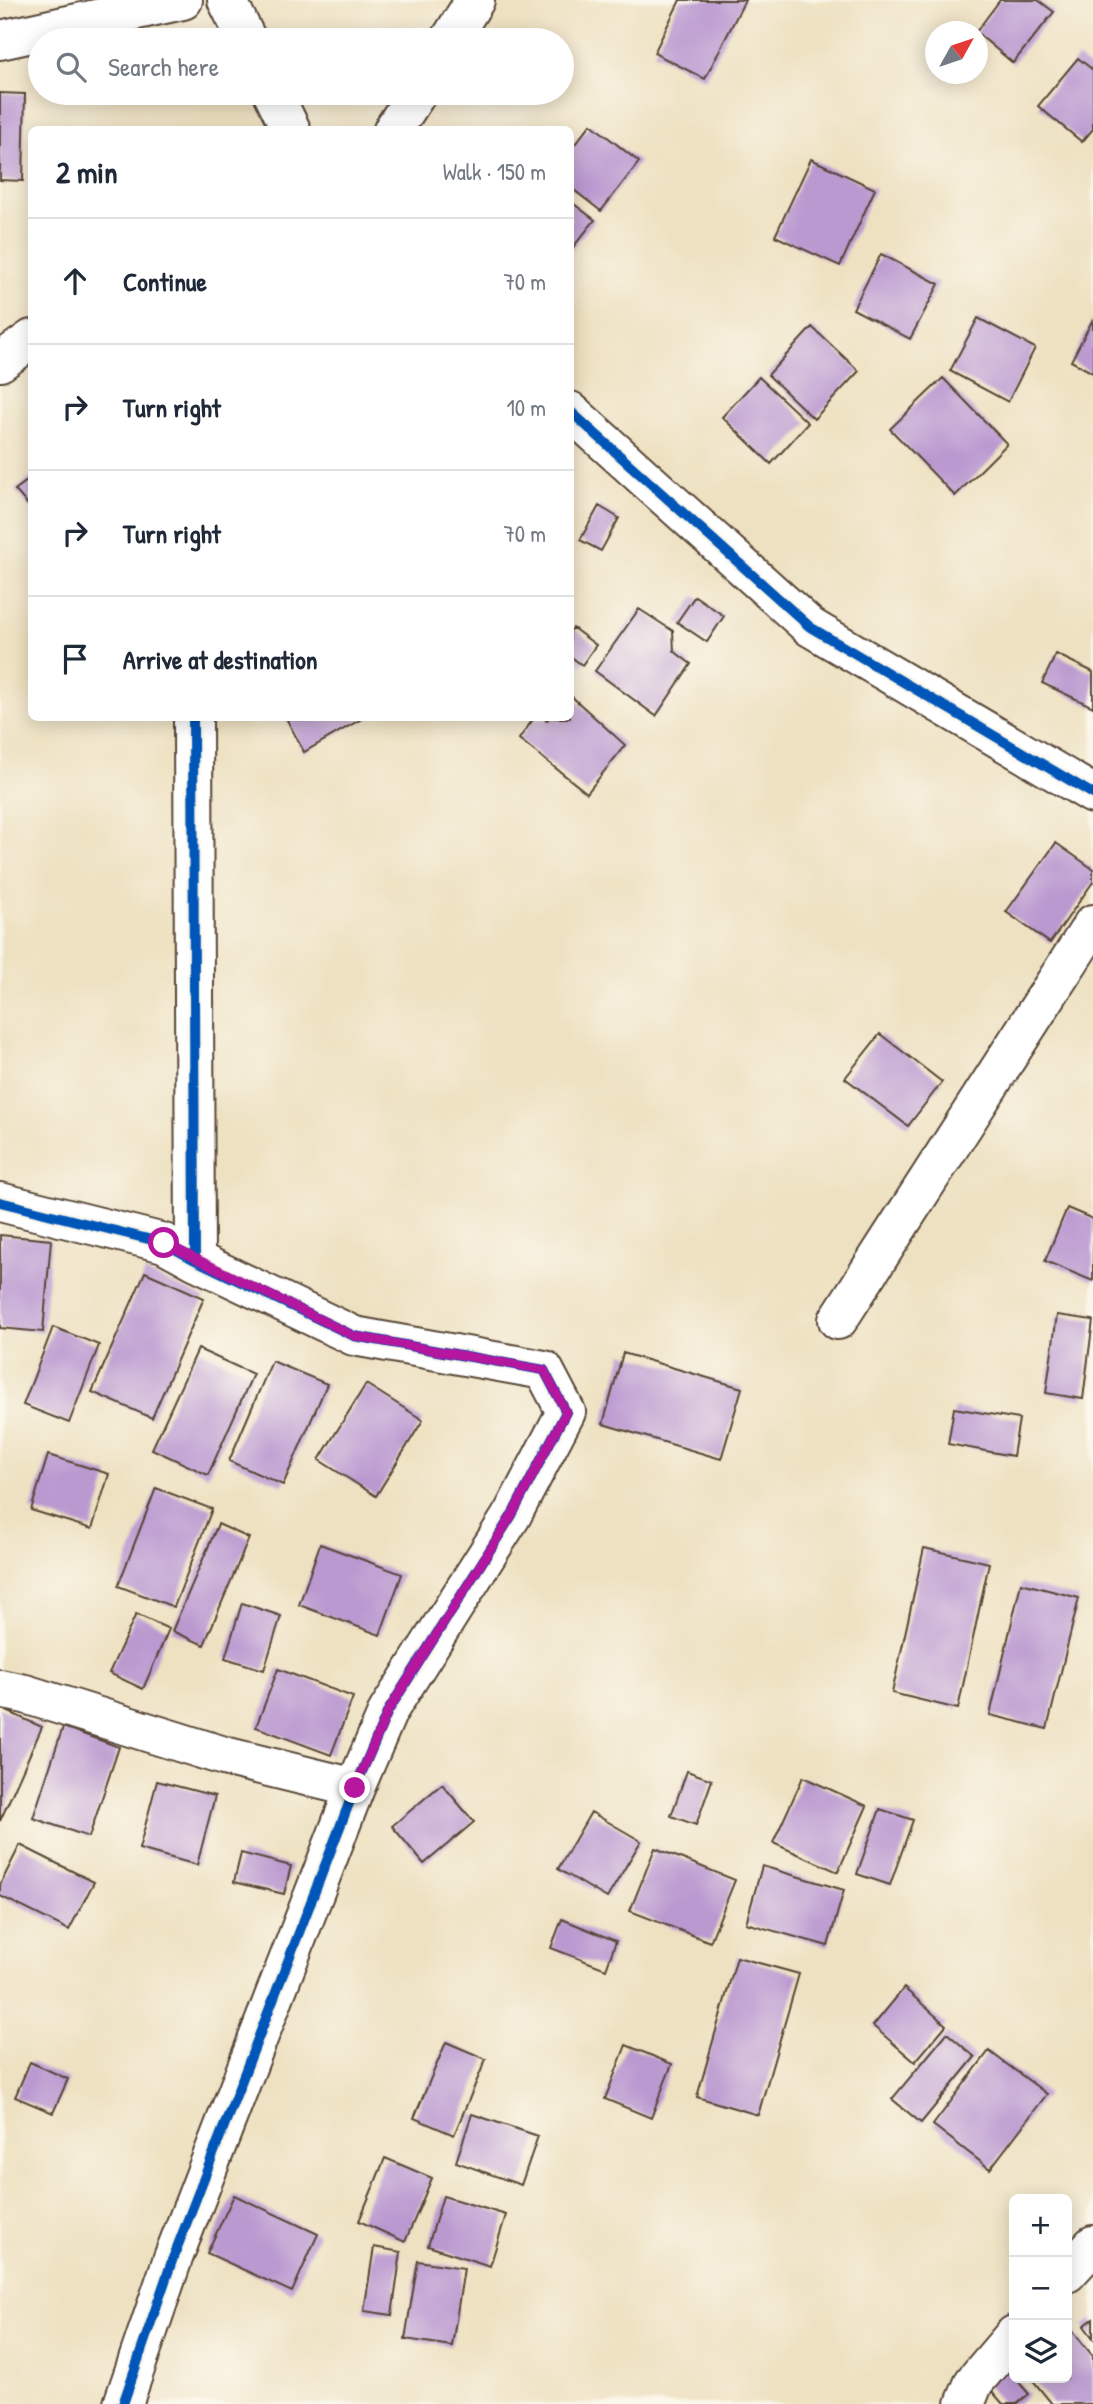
<!DOCTYPE html>
<meta charset="utf-8">
<style>
body{margin:0;font-family:"Patrick Hand",sans-serif;background:#f6f6f7;color:#1f2937}
.controls{position:absolute;right:21px;bottom:21px;display:grid;overflow:hidden;border-radius:10px;box-shadow:0 4px 18px #0003}
.controls button{width:63px;height:63px;display:grid;place-items:center;padding:0;border:0;border-bottom:2px solid #e0e1e3;background:#fff;color:#1f2937;font:35px sans-serif}
.compass{position:absolute;left:925px;top:21px;width:63px;height:63px;border-radius:50%;background:#fff;box-shadow:0 4px 18px #0003;rotate:50deg}
.stop{position:absolute;width:21px;height:21px;margin:-16px;border:5px solid #b5179e;border-radius:50%;background:#fff}
.stop.end{background:#b5179e;border-color:#fff;box-shadow:0 2px 7px #0008}
.list{margin:0;padding:0;list-style:none}
h2{display:flex;justify-content:space-between;align-items:center;height:91px;margin:0;padding:0 28px;font-size:30px}
h2 small{font-size:23px;font-weight:400;color:#747a83}
.list li{display:grid;grid-template-columns:46px 1fr auto;gap:21px;align-items:center;box-sizing:border-box;height:126px;padding:0 28px;border-top:2px solid #e0e1e3}
.list b{display:block;font-size:26px;white-space:nowrap}
.list em{font-size:23px;font-style:normal;color:#747a83}
.icon{flex:none;width:38px;height:38px;fill:none;stroke:currentColor;stroke-width:2;stroke-linecap:round;stroke-linejoin:round}
.map{position:relative;flex:none;width:1093px;height:2404px;overflow:hidden}
.search{position:absolute;background:#fff;box-shadow:0 4px 18px #0003;left:28px;top:28px;width:546px;height:77px;display:flex;align-items:center;gap:18px;box-sizing:border-box;padding:0 24px;border-radius:38px;color:#747a83;font-size:26px}
.panel{position:absolute;background:#fff;box-shadow:0 4px 18px #0003;left:28px;top:126px;width:546px;height:595px;border-radius:10px}
.map>svg:first-child{display:block}
.building{fill:#ba98d0}
.lines{fill:none;stroke-linecap:round;stroke-linejoin:round}
.minor-casing{stroke:#564536;stroke-width:42}
.minor{stroke:#fff;stroke-width:38}
.cycleway-casing{stroke:#fbf7ec;stroke-width:15}
.cycleway{stroke:#0057b8;stroke-width:10}
.route{stroke:#b5179e;stroke-width:9}
</style>
<div class="map">
<svg width="1093" height="2404" viewBox="0 0 1093 2404">
<rect width="100%" height="100%" fill="#fbf7ec"/>
<filter id="ink" filterUnits="userSpaceOnUse"><feTurbulence type="fractalNoise" baseFrequency=".0143" numOctaves="2"/><feDisplacementMap in="SourceGraphic" scale="14" xChannelSelector="R" yChannelSelector="G"/><feConvolveMatrix kernelMatrix="1 2 1 2 8 2 1 2 1" color-interpolation-filters="sRGB"/></filter>
<filter id="wash" filterUnits="userSpaceOnUse"><feTurbulence type="fractalNoise" baseFrequency=".00686" numOctaves="4" result="noise"/><feDisplacementMap in="SourceGraphic" scale="28" xChannelSelector="R" yChannelSelector="G"/><feGaussianBlur stdDeviation="1.57" result="paint"/><feColorMatrix in="noise" values="0 0 0 0 0 0 0 0 0 0 0 0 0 0 0 0 0 1.4 0 .05"/><feComposite in="paint" operator="in"/></filter>
<g filter="url(#wash)">
<rect width="100%" height="100%" fill="#eee1c1"/>
<g id="blocks">
<!-- building -->
<path class="building" d="M680,0H745L705,79L654,53Z
M1000,0H1038L1054,12L1013,63L976,32Z
M1078,58L1093,70V129L1082,142L1038,106Z
M0,93L25,94L23,181L0,180Z
M591,124L639,162L601,211L570,187V150Z
M811,159L875,189L840,266L775,236Z
M570,201L595,220L570,251Z
M881,254L939,284L910,339L853,309Z
M978,318L1035,348L1008,402L950,371Z
M1093,319V373L1071,361Z
M812,327L859,371L814,419L768,375Z
M759,377L808,423L771,464L722,417Z
M943,378L1007,444L955,496L890,429Z
M32,477V510L15,490Z
M599,506L619,518L601,551L580,540Z
M695,596L724,616L707,642L677,622Z
M639,609L673,631L674,651L691,664L656,716L595,671Z
M573,628L596,645L582,665L570,656V631Z
M1056,654L1093,672V707L1042,683Z
M570,695L625,745L587,793L519,739L534,718H543L547,720L549,718H570Z
M286,718H363L304,752Z
M1056,843L1093,869V882L1050,943L1006,912Z
M880,1034L942,1082L908,1126L845,1078Z
M1067,1208L1093,1219V1281L1045,1261Z
M0,1235L51,1240L43,1332L0,1328Z
M145,1272L204,1298L152,1418L92,1392Z
M1057,1315L1093,1320L1083,1399L1046,1393Z
M53,1327L99,1345L69,1423L23,1405Z
M198,1349L253,1374L208,1475L152,1449Z
M623,1353L742,1388L721,1459L603,1424Z
M272,1361L327,1384L283,1485L229,1461Z
M366,1384L423,1420L376,1496L319,1460Z
M954,1408L1019,1419L1013,1456L948,1444Z
M48,1455L109,1474L92,1529L31,1510Z
M156,1488L212,1509L174,1607L118,1586Z
M218,1524L249,1538L204,1645L172,1631Z
M320,1544L402,1574L380,1635L299,1605Z
M924,1548L989,1563L958,1709L892,1693Z
M1021,1583L1079,1598L1047,1729L990,1715Z
M242,1603L281,1616L264,1670L225,1658Z
M136,1614L169,1629L143,1689L109,1673Z
M278,1669L353,1697L331,1755L256,1727Z
M0,1708L42,1727L0,1821Z
M63,1727L119,1747L89,1837L33,1818Z
M687,1771L712,1780L696,1825L671,1816Z
M803,1777L867,1806L838,1872L773,1843Z
M157,1781L215,1796L197,1865L139,1849Z
M442,1784L474,1822L424,1864L392,1826Z
M880,1809L913,1820L890,1885L857,1874Z
M591,1812L641,1841L607,1898L558,1869Z
M20,1845L94,1882L69,1930L0,1896V1885Z
M655,1848L735,1880L710,1942L630,1911Z
M241,1853L291,1866L284,1894L234,1882Z
M762,1866L844,1890L828,1946L746,1923Z
M562,1919L616,1941L606,1969L551,1948Z
M737,1957L799,1974L758,2115L697,2097Z
M904,1988L946,2025L915,2062L873,2026Z
M947,2033L975,2057L921,2123L892,2099Z
M446,2042L486,2059L454,2135L414,2118Z
M626,2045L672,2064L651,2118L605,2099Z
M989,2051L1047,2094L990,2169L933,2125Z
M30,2062L68,2079L53,2113L15,2097Z
M472,2114L538,2136L521,2185L456,2162Z
M385,2158L432,2178L405,2242L359,2221Z
M234,2195L318,2234L292,2292L207,2253Z
M443,2196L506,2215L490,2266L428,2246Z
M374,2247L401,2252L392,2315L364,2311Z
M418,2261L464,2268L452,2346L405,2339Z
M1093,2319V2338L1084,2326Z
M1067,2324L1093,2356V2404H1052L1031,2378H1067Z
M1004,2365L1029,2394L1017,2404H1003L984,2382Z"/>
</g>
</g>
<g filter="url(#ink)">
<use href="#blocks" fill-opacity="0" stroke="#564536" stroke-width="2"/>
<g class="lines">
<!-- minor casing -->
<g class="minor-casing">
<path id="minor" d="M227,0L247,40
M0,40L183,0
M450,40L475,0
M273,93L291,130
M393,130L417,93
M0,362L32,339
M570,411L810,627L1093,794
M193,718L195,1260
M0,1202L164,1243L195,1260L354,1336L544,1370L566,1412L512,1515L388,1711L355,1788L173,2258L123,2404
M838,1320L1093,924
M0,1689L25,1694L224,1756L355,1788
M1067,2273L1093,2245
M965,2404L974,2382L1014,2335"/>
</g>
<!-- minor -->
<use href="#minor" class="minor"/>
<!-- cycleway casing -->
<g class="cycleway-casing">
<path id="cycleway" d="M570,411L810,627L1093,794
M193,718L195,1260
M0,1202L164,1243L195,1260L354,1336L544,1370L566,1412L512,1515L388,1711L355,1788L173,2258L123,2404"/>
</g>
<!-- cycleway -->
<use href="#cycleway" class="cycleway"/>
</g>
</g>
<g class="lines" filter="url(#ink)">
<!-- route -->
<path class="route" d="M164,1243L354,1336L544,1370L566,1412L512,1515L388,1711L355,1788"/>
</g>
</svg>
<div class="controls">
<button>+</button>
<button>−</button>
<button><svg class="icon" aria-label="layers" viewBox="0 0 24 24"><path d="M12 4l9 5-9 5-9-5zM3 14l9 5 9-5"/></svg></button>
</div>
<svg class="compass" viewBox="-18 -18 36 36"><path d="M0-13l5 13h-10z" fill="#e53935"/><path d="M0 13l5-13h-10z" fill="#747a83"/></svg>
<div class="stop" style="left:164px;top:1243px"></div>
<div class="stop end" style="left:355px;top:1788px"></div>
<div class="search"><svg class="icon" aria-label="search" viewBox="0 0 24 24"><circle cx="10" cy="10" r="6"/><path d="M15 15l6 6"/></svg>Search here</div>
<section class="panel">
<h2>2 min<small>Walk · 150 m</small></h2>
<ul class="list">
<li><svg class="icon" aria-label="ahead" viewBox="0 0 24 24"><path d="M12 20V5M6 11l6-6 6 6"/></svg><div><b>Continue</b></div><em>70 m</em></li>
<li><svg class="icon" aria-label="right" viewBox="0 0 24 24"><path d="M7 20v-9h11M14 6l5 5-5 5"/></svg><div><b>Turn right</b></div><em>10 m</em></li>
<li><svg class="icon" aria-label="right" viewBox="0 0 24 24"><path d="M7 20v-9h11M14 6l5 5-5 5"/></svg><div><b>Turn right</b></div><em>70 m</em></li>
<li><svg class="icon" aria-label="arrive" viewBox="0 0 24 24"><path d="M6 21V4h12l-3 4 3 4H6"/></svg><div><b>Arrive at destination</b></div></li>
</ul>
</section>
</div>
